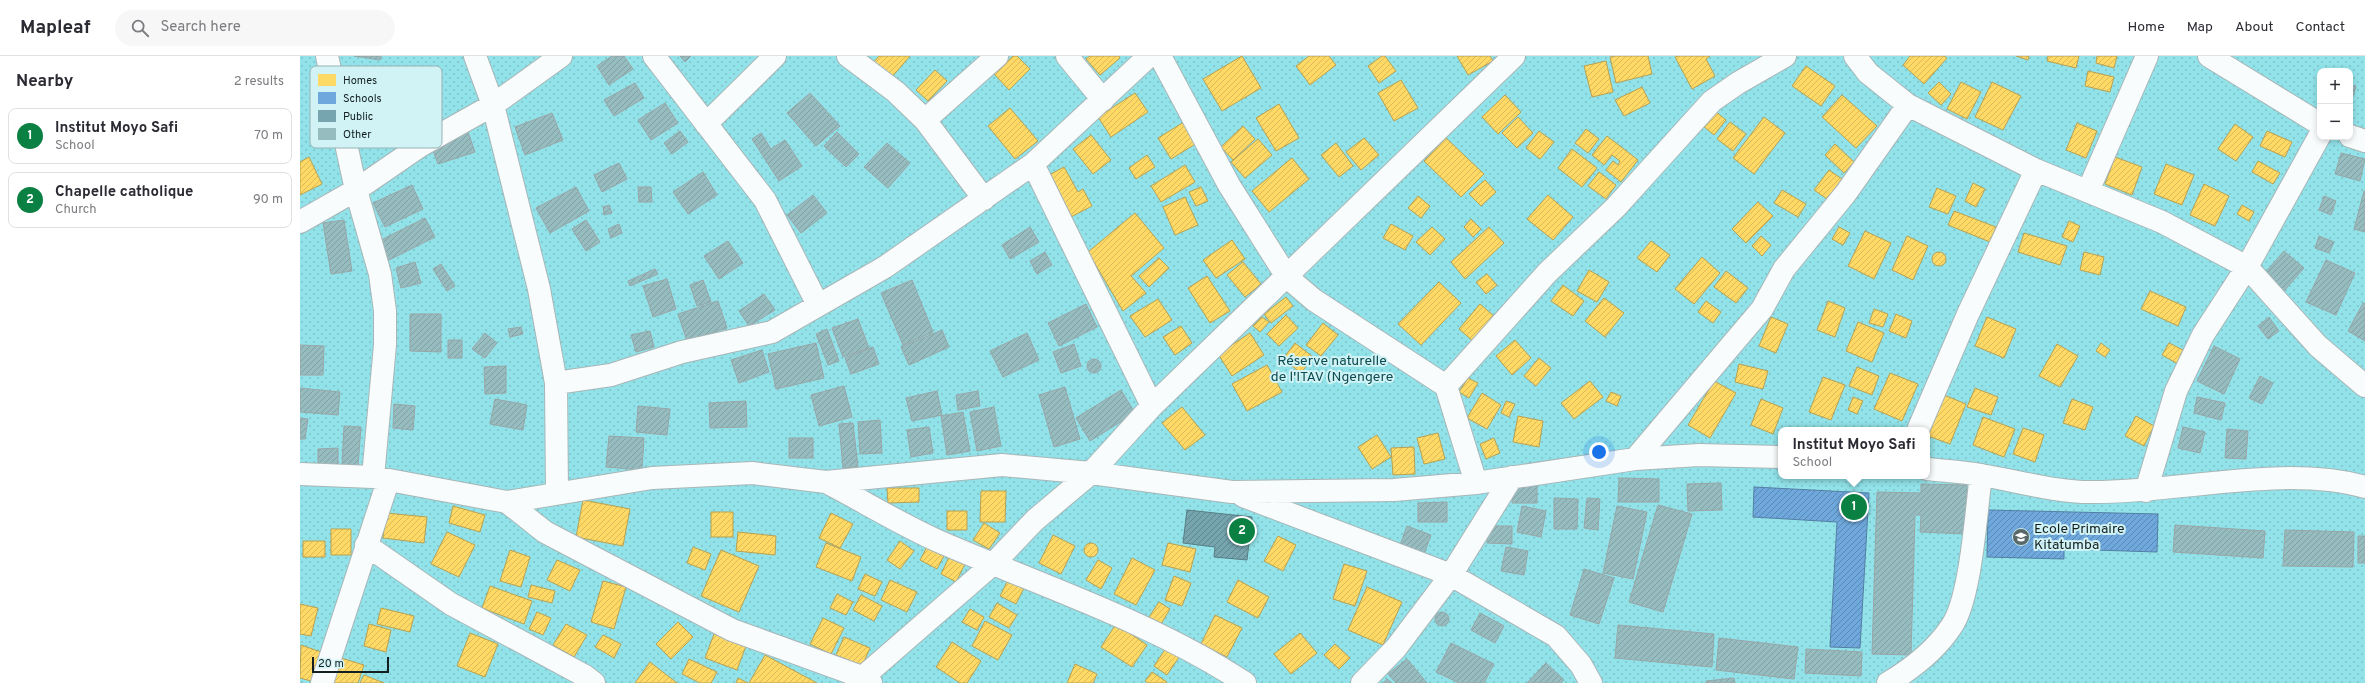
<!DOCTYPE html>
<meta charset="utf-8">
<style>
body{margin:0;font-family:Overpass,sans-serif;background:#f7f7f7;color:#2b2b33}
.controls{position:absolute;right:12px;top:12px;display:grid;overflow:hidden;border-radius:8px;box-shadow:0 2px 6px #0003}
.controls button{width:36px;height:36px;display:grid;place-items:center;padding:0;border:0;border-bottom:1px solid #e1e1e2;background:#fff;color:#2b2b33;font:20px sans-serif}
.scale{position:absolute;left:12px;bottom:10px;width:77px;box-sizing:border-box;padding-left:4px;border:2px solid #131f20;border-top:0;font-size:11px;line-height:14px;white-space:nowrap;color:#131f20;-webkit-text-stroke:3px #d1f3f6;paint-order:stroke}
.you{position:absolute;left:1299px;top:396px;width:14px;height:14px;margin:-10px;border:3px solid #fff;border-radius:50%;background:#1a73e8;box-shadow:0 0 0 6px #1a73e833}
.badge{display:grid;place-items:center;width:26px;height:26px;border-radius:50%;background:#0b8043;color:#fff;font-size:13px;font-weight:700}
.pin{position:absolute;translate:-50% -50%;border:2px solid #fff;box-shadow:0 1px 4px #0006}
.popup{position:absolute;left:1478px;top:371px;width:152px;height:52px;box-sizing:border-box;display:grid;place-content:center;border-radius:8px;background:#fff;filter:drop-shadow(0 1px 3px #0005);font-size:13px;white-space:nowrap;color:#7c7c81}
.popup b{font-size:15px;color:#2b2b33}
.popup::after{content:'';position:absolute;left:50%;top:100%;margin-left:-8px;border:8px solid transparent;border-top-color:#fff}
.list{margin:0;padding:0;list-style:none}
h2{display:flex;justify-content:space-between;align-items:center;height:52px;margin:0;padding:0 16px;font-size:17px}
h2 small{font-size:13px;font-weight:400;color:#7c7c81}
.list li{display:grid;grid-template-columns:26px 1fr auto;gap:12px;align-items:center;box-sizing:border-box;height:56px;margin:0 8px 8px;padding:0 8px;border:1px solid #e1e1e2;border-radius:8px}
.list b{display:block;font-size:15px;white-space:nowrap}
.list p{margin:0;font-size:13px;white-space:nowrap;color:#7c7c81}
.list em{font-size:13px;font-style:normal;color:#7c7c81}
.icon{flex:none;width:22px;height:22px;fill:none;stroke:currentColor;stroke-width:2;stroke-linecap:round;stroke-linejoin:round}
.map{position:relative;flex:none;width:2065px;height:627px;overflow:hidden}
header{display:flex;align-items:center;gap:24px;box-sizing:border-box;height:56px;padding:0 20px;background:#fff;border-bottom:1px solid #e1e1e2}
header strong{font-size:19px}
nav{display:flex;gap:22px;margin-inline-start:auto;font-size:14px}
.search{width:280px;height:36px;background:#f7f7f7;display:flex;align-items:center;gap:10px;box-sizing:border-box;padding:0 14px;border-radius:22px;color:#7c7c81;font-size:15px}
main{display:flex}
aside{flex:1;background:#fff}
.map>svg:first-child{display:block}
.park{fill:url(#park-dots);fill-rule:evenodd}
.homes{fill:url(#homes-hatch);stroke:#b8a151}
.schools{fill:url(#schools-hatch);stroke:#537fa4}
.public{fill:url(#public-hatch);stroke:#587d84}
.building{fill:url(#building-hatch);stroke:#98a6a8}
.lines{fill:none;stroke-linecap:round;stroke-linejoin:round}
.street-casing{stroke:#a8b6b8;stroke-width:24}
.street{stroke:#f9fcfc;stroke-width:22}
.labels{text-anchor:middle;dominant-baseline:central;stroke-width:4;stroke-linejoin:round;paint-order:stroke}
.park-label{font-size:14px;fill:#0c4b4f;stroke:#d1f3f6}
.poi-label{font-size:14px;fill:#131f20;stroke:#d1f3f6;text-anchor:start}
.key{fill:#d1f3f6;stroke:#98b3b6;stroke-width:1}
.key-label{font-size:11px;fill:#131f20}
</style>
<header>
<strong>Mapleaf</strong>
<div class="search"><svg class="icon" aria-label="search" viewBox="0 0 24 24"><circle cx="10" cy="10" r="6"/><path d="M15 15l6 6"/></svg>Search here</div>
<nav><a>Home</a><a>Map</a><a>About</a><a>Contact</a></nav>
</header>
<main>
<aside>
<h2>Nearby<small>2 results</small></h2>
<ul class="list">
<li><span class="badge">1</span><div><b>Institut Moyo Safi</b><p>School</p></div><em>70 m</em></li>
<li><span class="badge">2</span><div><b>Chapelle catholique</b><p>Church</p></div><em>90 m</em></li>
</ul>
</aside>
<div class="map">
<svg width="2065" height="627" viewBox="0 0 2065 627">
<defs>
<pattern id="park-dots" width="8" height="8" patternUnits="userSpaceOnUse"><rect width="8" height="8" fill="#91e3e9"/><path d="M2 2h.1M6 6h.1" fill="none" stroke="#7cc2c8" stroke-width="1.8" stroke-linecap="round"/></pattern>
<pattern id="homes-hatch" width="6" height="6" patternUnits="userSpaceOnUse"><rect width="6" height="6" fill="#ffd966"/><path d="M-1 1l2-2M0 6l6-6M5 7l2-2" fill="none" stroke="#daba58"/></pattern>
<pattern id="schools-hatch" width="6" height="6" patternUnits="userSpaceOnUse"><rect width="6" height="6" fill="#6fa8dc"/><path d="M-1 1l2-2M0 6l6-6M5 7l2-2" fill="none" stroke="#5a88b2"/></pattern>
<pattern id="public-hatch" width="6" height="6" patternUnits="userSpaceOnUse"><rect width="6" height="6" fill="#76a5af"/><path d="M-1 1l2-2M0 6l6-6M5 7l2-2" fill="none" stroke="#60868e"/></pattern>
<pattern id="building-hatch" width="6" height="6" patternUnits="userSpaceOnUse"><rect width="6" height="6" fill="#96bcbf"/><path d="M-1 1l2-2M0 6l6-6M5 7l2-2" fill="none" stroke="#80a1a4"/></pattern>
</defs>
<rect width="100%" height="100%" fill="#d9ecee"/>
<!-- park -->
<path class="park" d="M0,0H2065V627H0ZM2020,15H2050V81H2020ZM1481,374H1627V420H1481Z"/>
<!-- homes -->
<path class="homes" d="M579,0H610L591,22L573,7Z
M713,0H717L730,13L709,34L694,18Z
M790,0H819L820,2L800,19L786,3Z
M942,0L961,32L922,55L903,23Z
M1009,0H1029L1036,9L1010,29L996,10Z
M1082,0H1085L1096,15L1079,27L1068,10Z
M1157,0H1190L1193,5L1168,19Z
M1316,0H1348L1352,18L1316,27L1310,1Z
M1378,0H1410L1406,3L1415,20L1392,33L1375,1Z
M1610,0H1644L1647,2L1624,28L1603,9Z
M1716,0H1729L1728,4Z
M1748,0H1779L1776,12L1747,5Z
M1797,0H1817L1814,12L1796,7Z
M1306,5L1313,36L1292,41L1284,10Z
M1506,10L1535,30L1521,50L1492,30Z
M635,14L647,25L628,45L616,34Z
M1788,15L1814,21L1810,36L1785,30Z
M1101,24L1118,52L1094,65L1078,37Z
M1639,26L1651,38L1641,49L1628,37Z
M1661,26L1681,36L1667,63L1647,53Z
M1692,26L1721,40L1703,74L1675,61Z
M1342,31L1350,47L1324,60L1315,44Z
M835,37L848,56L811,81L798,61Z
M1205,39L1221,56L1198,78L1182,61Z
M1542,39L1577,70L1556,92L1522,61Z
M979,48L999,82L976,95L956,62Z
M710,52L738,85L715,103L688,70Z
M1415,55L1426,64L1414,79L1403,70Z
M1218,61L1233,77L1217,92L1202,77Z
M1464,61L1485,77L1454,118L1433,102Z
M884,66L897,87L871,103L858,82Z
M1430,66L1446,78L1433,95L1417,83Z
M1777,67L1797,75L1786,102L1766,94Z
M1935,68L1953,81L1936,105L1918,93Z
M943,70L955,83L933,104L921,91Z
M1286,73L1299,83L1288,97L1275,87Z
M1239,75L1254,86L1240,103L1226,92Z
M1967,75L1992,86L1985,101L1960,90Z
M791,79L811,104L793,118L773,93Z
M1307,80L1338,104L1321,126L1306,114L1313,105L1318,109L1320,105L1312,99L1304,109L1292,99Z
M1064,82L1079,99L1061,114L1046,96Z
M1146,82L1184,118L1161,141L1124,105Z
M958,83L972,99L945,122L931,106Z
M1036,87L1053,110L1039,121L1021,99Z
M1535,88L1554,106L1544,117L1525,99Z
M1272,93L1297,112L1282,131L1258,112Z
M847,99L855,111L836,123L829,112Z
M9,101L22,128L0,139V106Z
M1815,101L1842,111L1832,139L1805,128Z
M992,102L1009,123L969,156L952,135Z
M1958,105L1980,117L1973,128L1952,116Z
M1866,108L1894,119L1882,149L1854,138Z
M885,109L895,126L861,146L851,130Z
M764,111L778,136L783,133L792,150L769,162L747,120Z
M1529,114L1542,123L1527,143L1514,134Z
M1299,116L1316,129L1306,143L1288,130Z
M1185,124L1196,136L1181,150L1169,138Z
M1673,127L1685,133L1676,151L1665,145Z
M1904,128L1929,140L1915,170L1890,159Z
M901,131L908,145L896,150L889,136Z
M1637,132L1656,140L1648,158L1629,151Z
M1482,134L1506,148L1498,161L1474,147Z
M1248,139L1273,161L1253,184L1227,163Z
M1118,140L1130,150L1121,162L1108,152Z
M885,141L898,169L875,179L863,151Z
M1458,146L1473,160L1446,187L1432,173Z
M1942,149L1954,156L1949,165L1937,158Z
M1654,155L1696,171L1690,186L1648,169Z
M835,157L864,192L831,220L846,237L823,255L788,196Z
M1171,163L1181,173L1173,181L1164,171Z
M1769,165L1780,170L1773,186L1762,181Z
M1091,168L1113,180L1105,194L1083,182Z
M1132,171L1145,183L1130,199L1116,186Z
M1189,171L1204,187L1165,223L1151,206Z
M1539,171L1550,177L1543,189L1532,183Z
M1565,175L1591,187L1574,223L1548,210Z
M1724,177L1767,190L1760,209L1718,196Z
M1461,180L1471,189L1462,200L1452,190Z
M1607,180L1628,190L1613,224L1592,214Z
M932,184L945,203L916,222L903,204Z
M1351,185L1370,199L1357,216L1337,202Z
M1784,196L1804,201L1800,219L1780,214Z
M1632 203a7 7 0 1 1 14 0a7 7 0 1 1-14 0Z
M1402,201L1420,217L1394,248L1375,233Z
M859,202L869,212L849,231L839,220Z
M943,206L961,228L945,241L927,219Z
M1289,214L1309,226L1297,246L1277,235Z
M1426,215L1448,232L1436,247L1414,231Z
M1187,218L1197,229L1186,238L1176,226Z
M907,220L930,255L910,267L888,232Z
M1139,226L1161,247L1121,289L1098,268Z
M1263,229L1284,245L1273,260L1251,245Z
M1850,235L1886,251L1878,270L1841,253Z
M986,241L993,250L971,267L964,258Z
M1304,242L1324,257L1305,281L1285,265Z
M858,243L872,264L845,281L830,260Z
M1406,245L1421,256L1413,267L1398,256Z
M1528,245L1545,252L1535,281L1517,274Z
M1180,248L1195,261L1174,286L1159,273Z
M1574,253L1588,258L1583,271L1569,267Z
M1596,258L1612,265L1606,282L1589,275Z
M986,259L998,272L979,290L967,278Z
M962,261L969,266L960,276L953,270Z
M1471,261L1488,268L1476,297L1459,290Z
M1687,261L1716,273L1704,302L1675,290Z
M1558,266L1584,277L1572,306L1546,295Z
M1023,267L1038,279L1021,300L1006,289Z
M881,270L892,287L875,299L863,281Z
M950,277L964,299L932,320L918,298Z
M1215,284L1231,302L1212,319L1196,300Z
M995,287L1013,301L1001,317L983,303Z
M1801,287L1810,294L1805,301L1796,295Z
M1869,287L1885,295L1878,308L1862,299Z
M1757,288L1778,300L1760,331L1739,320Z
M1239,302L1251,312L1236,330L1224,320Z
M1439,308L1468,315L1463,333L1435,326Z
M967,309L982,336L947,355L932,328Z
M1557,311L1579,320L1572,339L1549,330Z
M1590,317L1618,328L1602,365L1574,353Z
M1523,321L1545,329L1531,364L1509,356Z
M1168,322L1178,327L1169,342L1159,336Z
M1290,325L1303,341L1274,363L1261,347Z
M1414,325L1436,337L1410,382L1388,369Z
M1675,332L1698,341L1691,359L1667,351Z
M1311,336L1321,340L1317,350L1306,345Z
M1182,337L1201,349L1187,373L1167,362Z
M1644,339L1666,348L1650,388L1628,380Z
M1553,341L1563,345L1557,358L1548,354Z
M1461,343L1483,352L1473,378L1451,369Z
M1772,343L1793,351L1785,374L1763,367Z
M1206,345L1215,348L1209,361L1201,357Z
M882,351L905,379L885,394L862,367Z
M1218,360L1243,365L1239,391L1213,386Z
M1836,360L1854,370L1844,390L1825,380Z
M1683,361L1715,373L1704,401L1673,389Z
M1723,372L1744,379L1735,406L1713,398Z
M1138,377L1145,403L1124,408L1117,382Z
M1077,379L1091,401L1072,413L1058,391Z
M1194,382L1200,397L1186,403L1180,388Z
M1114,391L1115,418L1093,419L1091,392Z
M587,432H619V446L588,447Z
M681,435H706L705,466H680Z
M283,444L330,453L323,490L276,481Z
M153,450L185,459L180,476L149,467Z
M647,455H667V474H647Z
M411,456H433V481H411Z
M86,457L127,461L124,487L83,482Z
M531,457L553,468L540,492L519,482Z
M684,467L700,477L689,493L673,484Z
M31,473H51V499H31Z
M147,476L175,489L159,521L131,508Z
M438,476L476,480L475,499L436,495Z
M753,479L775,490L761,518L739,507Z
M978,480L996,489L983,515L964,505Z
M3,485H25V501H3Z
M600,485L614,495L600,513L587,504Z
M526,487L561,501L552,525L516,511Z
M868,487L896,493L890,516L862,509Z
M784 494a7 7 0 1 1 14 0a7 7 0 1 1-14 0Z
M628,489L645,498L637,513L620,504Z
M393,491L411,498L405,514L387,507Z
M210,494L230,501L221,531L200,525Z
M421,494L459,510L439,556L401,540Z
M650,499L666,506L656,526L641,518Z
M832,502L855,514L836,549L814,538Z
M257,504L280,514L270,535L247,524Z
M798,504L812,512L801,533L786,524Z
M1044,508L1067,515L1055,550L1033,543Z
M565,518L582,526L575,540L558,533Z
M874,520L891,527L882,550L865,544Z
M709,522L725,530L716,548L700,540Z
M590,524L617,536L607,556L581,544Z
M938,524L969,541L958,562L927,546Z
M303,525L326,531L314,573L291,566Z
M231,529L255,535L252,547L228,541Z
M190,530L232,545L224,568L182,552Z
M1067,531L1102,546L1083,589L1048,574Z
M537,538L553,546L546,559L530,552Z
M561,539L582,550L574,565L553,554Z
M859,546L870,553L861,568L849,561Z
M697,547L717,559L709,572L689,561Z
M0,548L18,552L11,580L0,578Z
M81,552L114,560L110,576L77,568Z
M670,553L684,561L677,574L662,566Z
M237,556L251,562L243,579L229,573Z
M915,559L942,572L927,601L901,588Z
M523,562L544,572L531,598L510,588Z
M685,565L712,579L698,604L672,590Z
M378,566L393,581L371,603L356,588Z
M69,568L91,574L86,596L64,590Z
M266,568L287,579L274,601L253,589Z
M816,568L847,589L832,611L801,591Z
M170,577L198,588L185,621L157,610Z
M1000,577L1017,597L991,618L974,598Z
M414,578L446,590L437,614L405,602Z
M303,579L321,588L314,602L295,591Z
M544,581L570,592L562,610L536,599Z
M652,586L681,605L667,627H660L636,611Z
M1035,588L1050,602L1039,613L1024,599Z
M1,589L21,596L11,625L0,622Z
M866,592L879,601L867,619L854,610Z
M465,599L517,627H449Z
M41,602L64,609L58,627H33Z
M389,603L417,616L411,627H400L382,618Z
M350,606L377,627H335Z
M775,608L797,618L793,627H767Z
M852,616L867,626L866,627H848L845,625Z
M64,619L84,627H60Z
M438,622L448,627H436Z"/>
<!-- schools -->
<path class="schools" d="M1454,431L1569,437L1560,592L1530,591L1537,466L1453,461Z
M1688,454L1858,458L1857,496L1764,493V503L1687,501Z"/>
<!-- public -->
<path class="public" d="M887,454L952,461L947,504L914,501L915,491L883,487Z"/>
<!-- building -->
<path class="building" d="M54,0H81L80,4Z
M312,0H324L333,13L309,29L297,10Z
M380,0H391L385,6Z
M88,17L97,38L63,55L53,34Z
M113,22L118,36L105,41L100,27Z
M335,27L344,42L314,60L304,44Z
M2050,29L2056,30L2052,44H2050Z
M510,37L540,70L516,90L487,57Z
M103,42L115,74L100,80L88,47Z
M365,47L378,67L351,84L338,64Z
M252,57L263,84L225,99L215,71Z
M380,75L388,86L372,98L364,87Z
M168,76L175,96L138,108L131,89Z
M537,76L559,98L546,111L524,90Z
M461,77L471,93L485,84L502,110L479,125L452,83Z
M587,87L610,107L588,132L564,111Z
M2041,97L2065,103L2060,125L2035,118Z
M319,107L327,123L302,136L294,119Z
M403,116L417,139L388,158L373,136Z
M112,129L123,153L85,171L73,147Z
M276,131L289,155L250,177L236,152Z
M338,131H351L352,146H339Z
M2064,135H2065V176L2054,173Z
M513,139L527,157L501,177L487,159Z
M2024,140L2036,145L2031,159L2019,154Z
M309,149L312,157L304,159L303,151Z
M125,162L135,181L87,205L77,186Z
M44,164L52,215L31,218L23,167Z
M286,164L300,186L286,195L272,173Z
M319,168L322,177L311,182L308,173Z
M730,171L739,186L710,203L702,189Z
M2019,180L2034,186L2029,197L2015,192Z
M428,185L443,207L419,223L404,200Z
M1984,195L2004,212L1984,235L1964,218Z
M745,196L752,209L737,218L730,205Z
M2026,204L2055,217L2036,259L2006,246Z
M115,206L121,227L101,232L96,212Z
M141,208L155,230L147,235L133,213Z
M355,213L358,218L330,230L328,225Z
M367,223L376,253L353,261L343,230Z
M403,224L411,246L397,250L390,229Z
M612,224L633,276L603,289L581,237Z
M464,238L475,254L449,270L439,255Z
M418,245L427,272L387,285L378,258Z
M2063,247L2065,248V285L2048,275Z
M786,248L797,271L759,290L748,267Z
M110,258H141V296L110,295Z
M1969,261L1979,275L1968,283L1958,270Z
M558,263L569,292L543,301L532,272Z
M221,271L223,278L210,281L208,273Z
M527,273L539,305L528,309L516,278Z
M642,274L649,291L609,309L601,291Z
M350,275L354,291L336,296L331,279Z
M185,277L197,287L185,302L172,293Z
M727,277L739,304L703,321L690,295Z
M148,284H162V302H148Z
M516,287L524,322L476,333L468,298Z
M774,288L781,310L761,317L753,296Z
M0,289L24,290L23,319H0Z
M1914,290L1940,303L1924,338L1897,325Z
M573,291L579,308L551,318L545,302Z
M462,294L469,316L439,327L431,304Z
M787 310a7 7 0 1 1 14 0a7 7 0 1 1-14 0Z
M206,310V337L185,338L184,311Z
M1960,320L1973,327L1962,348L1949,342Z
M544,330L552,361L519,370L511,339Z
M765,331L780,383L754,391L739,339Z
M0,332L40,336L38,359L0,356Z
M821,334L835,357L790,385L776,362Z
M637,335L642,359L612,365L606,342Z
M678,335L680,350L658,354L656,339Z
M1897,341L1925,347L1921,364L1894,357Z
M195,343L227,349L223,374L190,368Z
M446,345L447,371L410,372L409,347Z
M94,348L115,350L113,374L93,372Z
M338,350L370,353L367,379L336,376Z
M694,351L701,390L677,395L670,356Z
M663,356L670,395L647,399L641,360Z
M0,362L8,363L5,383H0Z
M580,364L582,397L560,398L558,366Z
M553,367L558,411L543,412L539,368Z
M44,370L61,371L58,410L42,409Z
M629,371L633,397L611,401L607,374Z
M1883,371L1905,376L1900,397L1878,392Z
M1927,373L1948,375L1946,403L1925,402Z
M309,380L344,382L342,414L306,411Z
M489,382H513V402H489Z
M38,392V409H18V393Z
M1319,422L1359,423V446H1318Z
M1421,427L1422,454L1388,455L1387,428Z
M1621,428L1667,429L1665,478L1620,476L1621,459H1615L1611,599L1572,598L1577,436L1621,437Z
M1212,430H1237V447H1212Z
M1254,442L1278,443L1277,473H1254Z
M1287,442L1300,443L1298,474L1284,472Z
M1147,446V466H1118V447Z
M1358,449L1392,458L1363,556L1329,546Z
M1222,450L1246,455L1241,481L1217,476Z
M1317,450L1347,456L1333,523L1303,517Z
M1875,469L1965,475L1963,502L1873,496Z
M1107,470L1131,479L1124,498L1100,489Z
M1188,470H1212V488L1187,487Z
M1985,474L2054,476L2053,511L1983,510Z
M2058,480H2065V507H2058Z
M1206,491L1228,495L1224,519L1201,515Z
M1284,513L1314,522L1299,568L1270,559Z
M1135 563a7 7 0 1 1 14 0a7 7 0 1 1-14 0Z
M1180,557L1204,570L1195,587L1171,574Z
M1318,569L1414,578L1412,611L1315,602Z
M1419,582L1498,591L1494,623L1416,614Z
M1151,587L1194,608L1184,627H1159L1136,616Z
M1506,593L1562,596L1561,620L1505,617Z
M1107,603L1127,627H1096L1088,618Z
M1246,607L1264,624L1261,627H1227Z
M1434,622L1435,627H1406V625Z
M1087,623L1092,627H1083Z"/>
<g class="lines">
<!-- street casing -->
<g class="street-casing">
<path id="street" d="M27,0L56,134L80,218L85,255V289L73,421
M175,0L193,49L239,233L256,327L257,437
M354,0L465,144L518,249
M548,0L596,36L625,64L684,143
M767,0L803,44
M860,0L929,129L987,221L1014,244L1146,330L1176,427
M1555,0L1568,17L1608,49L1736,114L1862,166L1947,211L2018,290L2065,330
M1909,0L2020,68
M625,64L697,0
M406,68L475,0
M2050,80L2065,85
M733,108L852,350
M1788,135L1847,0
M0,166L56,134L120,90L193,49L261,0
M256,327L311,319L382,296L472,276L585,211L733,108L849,0
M1146,330L1247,217L1316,151L1412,45L1438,27L1485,0
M1618,374L1668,258L1736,114
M1335,403L1462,253L1484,213L1546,137L1608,49
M1627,413C1645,415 1663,416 1681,419C1718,425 1754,436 1791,436C1878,437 1983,408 2065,431
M0,418L73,421L207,446L352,422L452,417L526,426L702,409L791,417L932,436L1094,434L1176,427L1335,403L1399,399L1481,401
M526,426C563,445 600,468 638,485C739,529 853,566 945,627
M1846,435L1876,335L1903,279L1947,211L2020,79
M943,440L1151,519L1256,580L1281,609L1291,627
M207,446L245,476L432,574L562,621L571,627
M66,489L151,548L285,620L294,627
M22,627L88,425
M556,627L694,507L735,464L791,417L852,350L1214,0
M1062,627L1096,592L1151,519L1212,421
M1588,627C1613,612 1635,595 1651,571C1671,544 1676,455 1681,419"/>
</g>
<!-- street -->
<use href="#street" class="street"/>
</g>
<!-- icons -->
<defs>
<g id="school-disc" transform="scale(0.9)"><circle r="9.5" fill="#586768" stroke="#d1f3f6"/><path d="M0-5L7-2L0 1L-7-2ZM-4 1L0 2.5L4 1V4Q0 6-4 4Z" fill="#fff"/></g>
</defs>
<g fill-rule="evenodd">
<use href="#school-disc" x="1721" y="481"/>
</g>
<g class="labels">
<!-- park labels -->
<g class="park-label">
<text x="1032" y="305">Réserve naturelle<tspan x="1032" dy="16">de l'ITAV (Ngengere</tspan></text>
</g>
<!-- poi labels -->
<g class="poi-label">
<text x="1734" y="473">Ecole Primaire<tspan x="1734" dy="16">Kitatumba</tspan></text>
</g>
</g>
<!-- legend -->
<rect x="10" y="10" width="132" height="82" rx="6" class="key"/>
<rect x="18" y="18" width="18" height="12" fill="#ffd966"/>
<rect x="18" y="36" width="18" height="12" fill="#6fa8dc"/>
<rect x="18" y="54" width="18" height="12" fill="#76a5af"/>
<rect x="18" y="72" width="18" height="12" fill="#96bcbf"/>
<g class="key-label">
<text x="43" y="28">Homes</text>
<text x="43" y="46">Schools</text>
<text x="43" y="64">Public</text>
<text x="43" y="82">Other</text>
</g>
</svg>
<div class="controls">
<button>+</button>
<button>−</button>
</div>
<div class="scale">20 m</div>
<div class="you"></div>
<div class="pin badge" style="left:1554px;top:451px">1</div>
<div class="popup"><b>Institut Moyo Safi</b>School</div>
<div class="pin badge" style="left:942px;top:475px">2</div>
</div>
</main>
